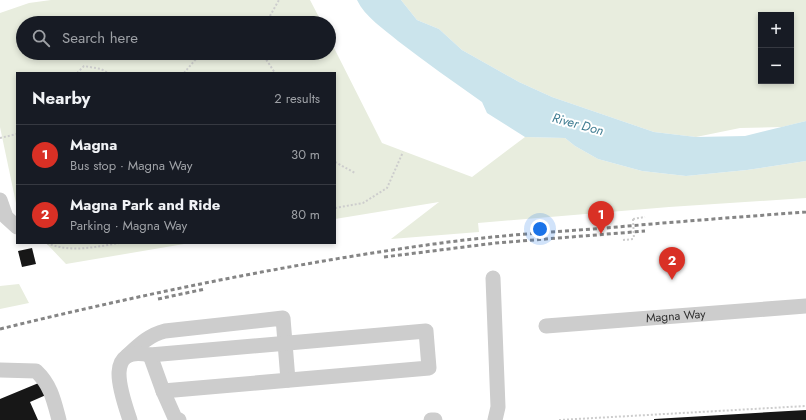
<!DOCTYPE html>
<meta charset="utf-8">
<style>
body{margin:0;font-family:Jost,sans-serif;background:#242831;color:#f1f3f6}
.controls{position:absolute;right:12px;top:12px;display:grid;overflow:hidden;border-radius:0px;box-shadow:0 2px 6px #0003}
.controls button{width:36px;height:36px;display:grid;place-items:center;padding:0;border:0;border-bottom:1px solid #363941;background:#171b24;color:#f1f3f6;font:20px sans-serif}
.you{position:absolute;left:540px;top:229px;width:14px;height:14px;margin:-10px;border:3px solid #fff;border-radius:50%;background:#1a73e8;box-shadow:0 0 0 6px #1a73e833}
.badge{display:grid;place-items:center;width:26px;height:26px;border-radius:50%;background:#d93025;color:#fff;font-size:13px;font-weight:700}
.pin{position:absolute;translate:-50% -33px;filter:drop-shadow(0 1px 2px #0008)}
.pin::after{content:'';position:absolute;top:21px;width:14px;height:12px;background:inherit;clip-path:polygon(0 0,100% 0,50% 100%)}
.list{margin:0;padding:0;list-style:none}
h2{display:flex;justify-content:space-between;align-items:center;height:52px;margin:0;padding:0 16px;font-size:17px}
h2 small{font-size:13px;font-weight:400;color:#9ea1a6}
.list li{display:grid;grid-template-columns:26px 1fr auto;gap:12px;align-items:center;box-sizing:border-box;height:60px;padding:0 16px;border-top:1px solid #363941}
.list b{display:block;font-size:15px;white-space:nowrap}
.list p{margin:0;font-size:13px;white-space:nowrap;color:#9ea1a6}
.list em{font-size:13px;font-style:normal;color:#9ea1a6}
.icon{flex:none;width:22px;height:22px;fill:none;stroke:currentColor;stroke-width:2;stroke-linecap:round;stroke-linejoin:round}
.map{position:relative;flex:none;width:806px;height:420px;overflow:hidden}
.search{position:absolute;background:#171b24;box-shadow:0 2px 6px #0003;left:16px;top:16px;width:320px;height:44px;display:flex;align-items:center;gap:10px;box-sizing:border-box;padding:0 14px;border-radius:22px;color:#9ea1a6;font-size:15px}
.panel{position:absolute;background:#171b24;box-shadow:0 2px 6px #0003;left:16px;top:72px;width:320px;height:172px;border-radius:0px}
.map>svg:first-child{display:block}
.green{fill:#e8edde;fill-rule:evenodd}
.water{fill:#cbe4ec}
.building{fill:#171717}
.lines{fill:none;stroke-linecap:round;stroke-linejoin:round}
.path{stroke:#cdcdcd;stroke-width:2;stroke-dasharray:2 2;stroke-linecap:butt}
.minor{stroke:#cdcdcd;stroke-width:15}
.rail{stroke:#858585;stroke-width:3;stroke-dasharray:4 3;stroke-linecap:butt}
.path-bridge{stroke:#cdcdcd;stroke-width:2;stroke-dasharray:2 2;stroke-linecap:butt}
.labels{text-anchor:middle;dominant-baseline:central;stroke-width:4;stroke-linejoin:round;paint-order:stroke}
.street-label{font-size:12px;fill:#303030;stroke:#fff}
.water-label{font-size:13px;font-style:italic;fill:#3f7c91;stroke:#fff}
</style>
<div class="map">
<svg width="806" height="420" viewBox="0 0 806 420">
<rect width="100%" height="100%" fill="#fff"/>
<!-- green -->
<path class="green" d="M51,0H310L322,23H23V53H329V38L382,143L472,177L525,137L565,138L575,146L598,159L642,171L686,176L747,170L806,161V198L669,207L478,223L479,232L391,239L439,202L335,219V73H17V208L0,127V13L29,3Z
M401,0H806V121L782,127L740,128L696,137L654,132L552,97L519,82L462,50L439,29L417,20ZM761,15H791V81H761Z
M46,243H190L66,264Z
M19,284L29,303L0,309V286Z"/>
<!-- water -->
<path class="water" d="M357,0H401L417,20L439,29L462,50L519,82L552,97L654,132L696,137L745,136L806,121V161L747,170L686,176L642,171L598,159L575,146L565,138L525,137L487,113L482,102C454,82 425,62 398,41C384,29 365,17 357,0Z"/>
<!-- building -->
<path class="building" d="M32,248L36,264L22,267L18,251Z
M41,382L46,395L30,402L38,420H0V399Z
M806,410V420H654V419Z"/>
<g class="lines">
<!-- path -->
<path class="path" d="M266,23L279,0
M262,53L275,73
M77,73L84,66L101,69L108,73
M184,73L195,60L204,53
M0,138L17,134
M335,162L355,173
M335,208L363,203L387,188L403,152
M633,219L645,217
M623,240L634,239
M47,243C70,253 96,247 119,243
M559,420L806,406"/>
<!-- minor -->
<g class="minor">
<path d="M0,200L6,217L17,227"/>
<path d="M493,278L498,407L495,420"/>
<path id="s1" d="M546,326L806,306"/>
<path d="M150,355L163,391L175,418L179,420"/>
<path d="M127,356C139,345 149,335 165,331L283,318L288,380"/>
<path d="M0,370L36,371C51,385 54,401 59,420"/>
<path d="M130,420C122,396 102,344 150,355L426,331L429,368L163,391"/>
<path d="M431,420H435"/>
</g>
<!-- rail -->
<path class="rail" d="M384,257L496,243L645,231
M158,299L205,289
M0,329C143,294 288,264 434,244C491,236 549,232 606,228C672,222 739,217 806,212"/>
<!-- path-bridge -->
<path class="path-bridge" d="M633,219L634,239"/>
</g>
<g class="labels">
<!-- street labels -->
<g class="street-label">
<text stroke="none"><textPath href="#s1" startOffset="130">Magna Way</textPath></text>
</g>
<!-- water labels -->
<g class="water-label">
<text transform="translate(578 124) rotate(15)">River Don</text>
</g>
</g>
</svg>
<div class="controls">
<button>+</button>
<button>−</button>
</div>
<div class="you"></div>
<div class="pin badge" style="left:601px;top:234px">1</div>
<div class="pin badge" style="left:672px;top:280px">2</div>
<div class="search"><svg class="icon" aria-label="search" viewBox="0 0 24 24"><circle cx="10" cy="10" r="6"/><path d="M15 15l6 6"/></svg>Search here</div>
<section class="panel">
<h2>Nearby<small>2 results</small></h2>
<ul class="list">
<li><span class="badge">1</span><div><b>Magna</b><p>Bus stop · Magna Way</p></div><em>30 m</em></li>
<li><span class="badge">2</span><div><b>Magna Park and Ride</b><p>Parking · Magna Way</p></div><em>80 m</em></li>
</ul>
</section>
</div>
